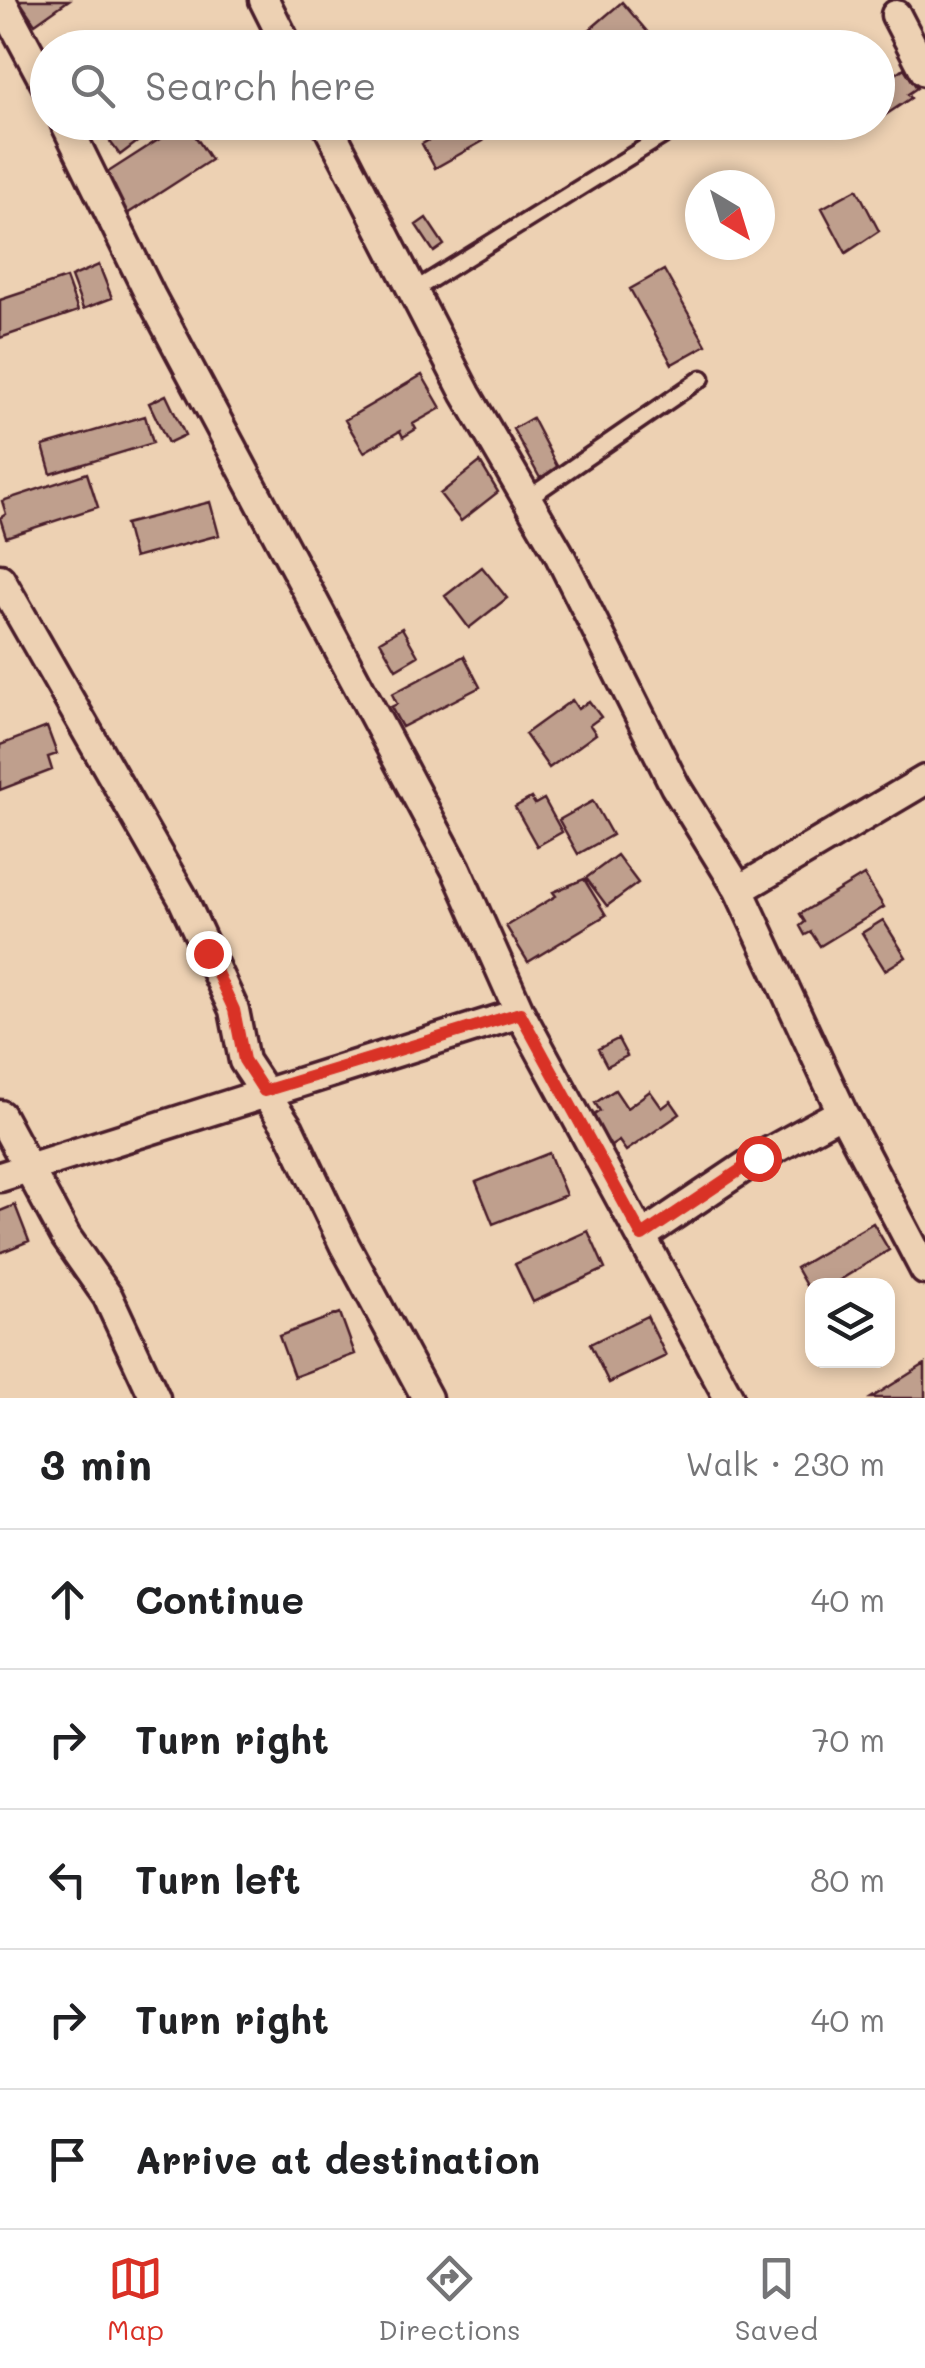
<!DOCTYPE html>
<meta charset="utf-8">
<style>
body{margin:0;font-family:Mali,sans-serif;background:#f6f6f6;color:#202124}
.controls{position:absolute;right:30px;bottom:30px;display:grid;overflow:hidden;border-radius:20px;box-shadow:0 5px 15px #0003}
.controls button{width:90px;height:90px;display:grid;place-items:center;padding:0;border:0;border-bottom:2px solid #e0e0e0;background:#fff;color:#202124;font:50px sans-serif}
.compass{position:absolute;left:685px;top:170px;width:90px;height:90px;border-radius:50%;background:#fff;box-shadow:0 5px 15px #0003;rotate:142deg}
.stop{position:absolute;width:30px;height:30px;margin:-22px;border:8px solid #d93025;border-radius:50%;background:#fff}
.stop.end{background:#d93025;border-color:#fff;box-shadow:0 2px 10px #0008}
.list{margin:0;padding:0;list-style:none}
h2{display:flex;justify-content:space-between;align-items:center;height:130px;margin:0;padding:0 40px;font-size:42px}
h2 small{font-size:32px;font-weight:400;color:#757577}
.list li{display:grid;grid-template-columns:65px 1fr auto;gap:30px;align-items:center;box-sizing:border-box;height:140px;padding:0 40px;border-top:2px solid #e0e0e0}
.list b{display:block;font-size:38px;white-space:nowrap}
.list em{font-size:32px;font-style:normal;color:#757577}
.icon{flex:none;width:55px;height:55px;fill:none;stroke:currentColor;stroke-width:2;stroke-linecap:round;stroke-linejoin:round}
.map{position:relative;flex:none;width:925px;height:1398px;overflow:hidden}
.search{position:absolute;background:#fff;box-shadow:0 5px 15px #0003;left:30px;right:30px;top:30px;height:110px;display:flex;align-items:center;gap:25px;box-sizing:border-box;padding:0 35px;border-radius:55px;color:#757577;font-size:38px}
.sheet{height:830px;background:#fff}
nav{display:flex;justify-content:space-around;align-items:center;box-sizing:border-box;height:140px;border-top:2px solid #e0e0e0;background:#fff;font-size:28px;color:#757577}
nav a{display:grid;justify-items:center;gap:5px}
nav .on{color:#d93025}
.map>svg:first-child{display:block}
.building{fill:#bf9f8d;stroke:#4a1f2b;stroke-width:2.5}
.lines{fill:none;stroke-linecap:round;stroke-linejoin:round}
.lane-casing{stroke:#4a1f2b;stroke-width:21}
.street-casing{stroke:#4a1f2b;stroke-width:35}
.lane{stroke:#edd1b3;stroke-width:14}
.street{stroke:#edd1b3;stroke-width:28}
.route{stroke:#d93025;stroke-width:12}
</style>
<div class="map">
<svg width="925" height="1398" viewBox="0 0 925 1398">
<rect width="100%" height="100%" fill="#edd1b3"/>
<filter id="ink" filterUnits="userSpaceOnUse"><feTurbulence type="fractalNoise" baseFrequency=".01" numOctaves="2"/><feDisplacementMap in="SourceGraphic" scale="20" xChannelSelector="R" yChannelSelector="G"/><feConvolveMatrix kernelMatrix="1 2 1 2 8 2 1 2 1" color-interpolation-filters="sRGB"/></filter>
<g filter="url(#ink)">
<!-- building -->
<path class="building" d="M19,0H69L35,24Z
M622,2L661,48H602L588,31Z
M891,68L896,74L904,68L917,88L908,94L911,98L878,120V77Z
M148,122L153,130L120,155L97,124Z
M186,122L211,160L127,214L102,176Z
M461,122H472L483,141L435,168L422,144Z
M857,189L879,231L846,253L822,208Z
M426,218L444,245L434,252L416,225Z
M99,265L112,298L83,309L71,277Z
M664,270L706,345L672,364L630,289Z
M66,278L78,311L0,338V300Z
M422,375L441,408L413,424L416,429L403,437L400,431L364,452L345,420Z
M166,395L185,435L168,443L149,403Z
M145,416L153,443L51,474L43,446Z
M532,418L558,468L540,478L513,429Z
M480,462L498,492L461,521L440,494Z
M87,473L98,507L6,537L0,518L6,514L2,501Z
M210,502L219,535L134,558L125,524Z
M482,567L507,598L469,628L445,596Z
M402,628L418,656L396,669L380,641Z
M464,656L480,687L402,727L391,707L397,704L392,694Z
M572,700L578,709L589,701L601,717L590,725L596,734L549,768L525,734Z
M47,727L57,754L48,757L52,770L0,790V745Z
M531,798L535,804L544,799L562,832L537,846L515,807Z
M593,801L612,835L578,854L559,820Z
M617,855L638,883L607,906L586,878Z
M864,875L884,907L820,946L811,932L805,935L800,926L805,922L800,914Z
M584,879L606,915L528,962L506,926L556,896L553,892Z
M883,920L906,957L885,970L862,933Z
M618,1039L627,1056L607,1066L598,1049Z
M615,1090L627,1108L650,1091L662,1108L671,1101L680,1114L626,1151L619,1141L608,1148L588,1119L600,1111L595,1103Z
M549,1153L566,1195L493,1224L476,1182Z
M15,1205L29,1241L0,1253V1211Z
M873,1223L889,1250L830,1286H812V1296L796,1268Z
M588,1231L605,1269L533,1302L515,1264Z
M340,1313L355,1354L294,1377L279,1336Z
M647,1316L666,1356L609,1383L590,1344Z
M925,1364V1398H871Z"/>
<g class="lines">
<!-- lane casing -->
<g class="lane-casing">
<path id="lane" d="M413,291L663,136
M528,498L702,378"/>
</g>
<!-- street casing -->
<g class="street-casing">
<path id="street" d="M1,0L48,88
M264,0L288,48
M896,15L925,71
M65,122L150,295L456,869L520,1013L729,1398
M326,122L466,394L558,552L675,786L739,890L842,1112L925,1270
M0,579L182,897L234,1010L244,1061L289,1129L344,1244L427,1398
M739,890L925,780
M0,1115L66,1237L108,1297L155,1398
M0,1177L520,1013
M642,1236L758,1158L842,1112"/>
</g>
<!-- lane -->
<use href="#lane" class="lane"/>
<!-- street -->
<use href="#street" class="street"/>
</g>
</g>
<g class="lines" filter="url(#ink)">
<!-- route -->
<path class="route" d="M208,953L234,1010L244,1060L264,1091L520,1013L642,1236L758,1158"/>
</g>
</svg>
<div class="controls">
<button><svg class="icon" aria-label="layers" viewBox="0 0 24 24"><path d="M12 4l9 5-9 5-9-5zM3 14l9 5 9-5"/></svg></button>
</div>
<svg class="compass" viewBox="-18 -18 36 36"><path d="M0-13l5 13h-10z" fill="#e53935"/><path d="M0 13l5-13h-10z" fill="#757577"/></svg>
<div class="stop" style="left:758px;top:1158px"></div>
<div class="stop end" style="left:208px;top:953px"></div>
<div class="search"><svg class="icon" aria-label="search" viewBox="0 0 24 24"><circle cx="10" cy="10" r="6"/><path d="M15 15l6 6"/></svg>Search here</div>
</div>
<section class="sheet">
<h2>3 min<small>Walk · 230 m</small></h2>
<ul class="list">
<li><svg class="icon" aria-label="ahead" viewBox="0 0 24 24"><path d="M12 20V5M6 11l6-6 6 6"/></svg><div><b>Continue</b></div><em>40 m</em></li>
<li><svg class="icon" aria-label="right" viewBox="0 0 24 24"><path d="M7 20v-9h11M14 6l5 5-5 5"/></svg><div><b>Turn right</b></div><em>70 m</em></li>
<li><svg class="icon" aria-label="left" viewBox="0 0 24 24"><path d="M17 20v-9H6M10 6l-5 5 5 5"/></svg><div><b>Turn left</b></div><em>80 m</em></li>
<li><svg class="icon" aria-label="right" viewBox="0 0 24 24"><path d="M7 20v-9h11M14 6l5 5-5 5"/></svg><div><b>Turn right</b></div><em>40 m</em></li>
<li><svg class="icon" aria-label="arrive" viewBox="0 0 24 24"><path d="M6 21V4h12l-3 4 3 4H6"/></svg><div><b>Arrive at destination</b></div></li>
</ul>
</section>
<nav>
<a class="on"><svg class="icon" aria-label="map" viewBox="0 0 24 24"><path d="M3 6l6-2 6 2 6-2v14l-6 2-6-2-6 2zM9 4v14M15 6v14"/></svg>Map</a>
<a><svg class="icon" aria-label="directions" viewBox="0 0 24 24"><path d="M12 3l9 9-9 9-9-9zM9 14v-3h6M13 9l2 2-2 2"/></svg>Directions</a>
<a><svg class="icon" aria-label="saved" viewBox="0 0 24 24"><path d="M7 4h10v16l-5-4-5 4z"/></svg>Saved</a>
</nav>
